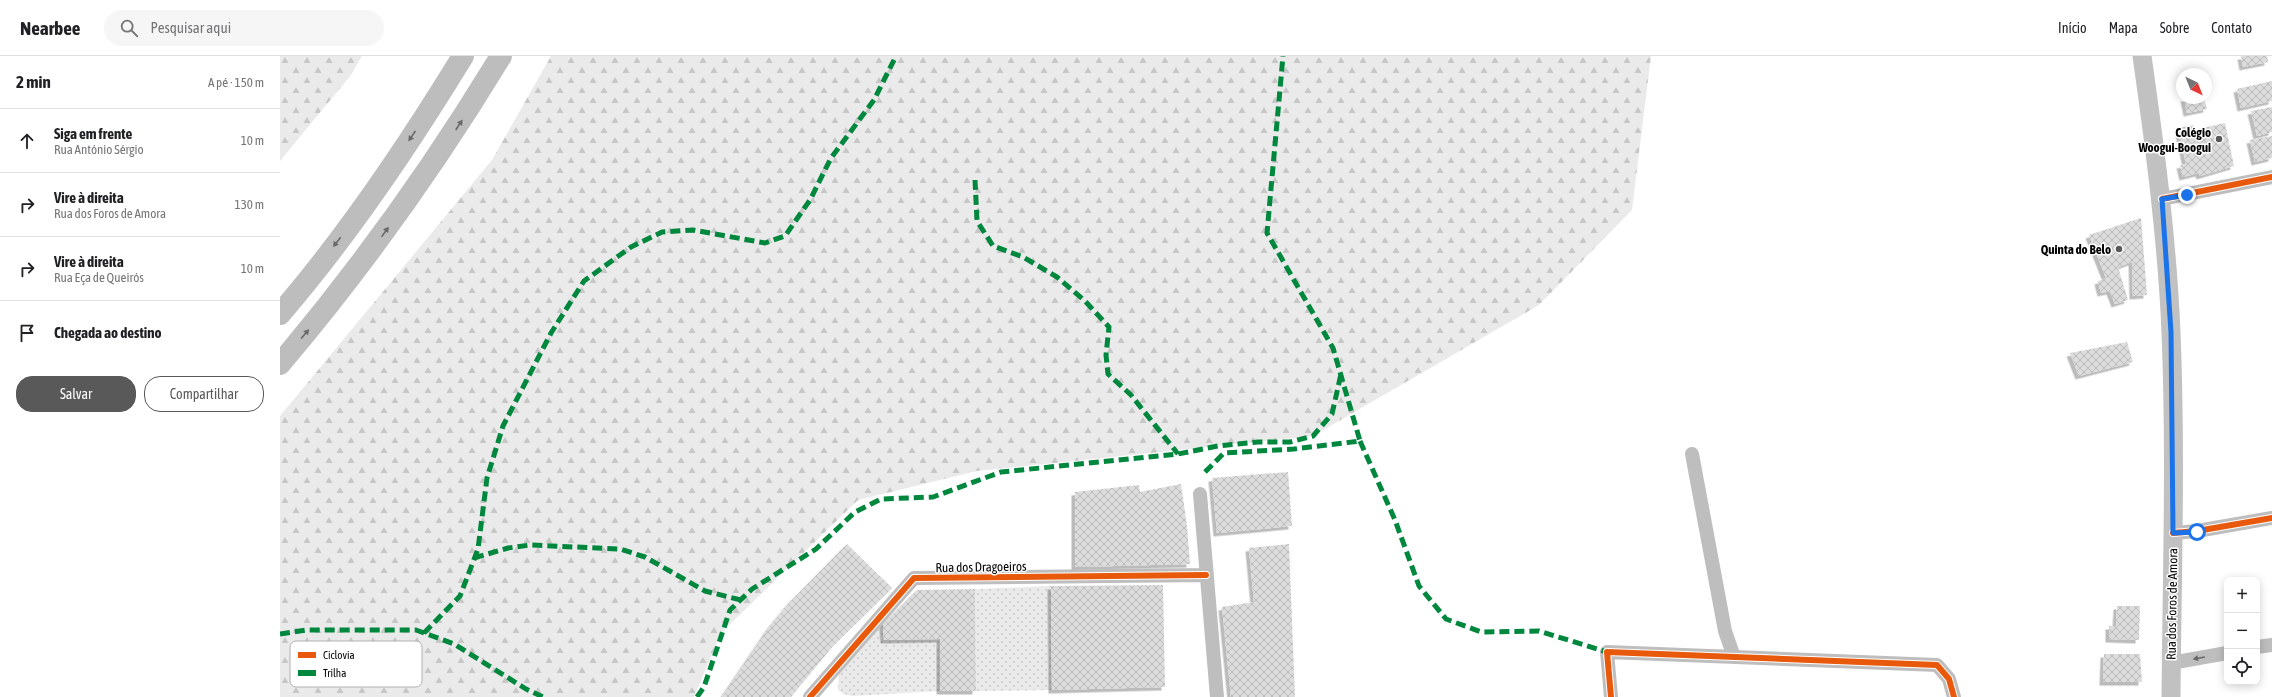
<!DOCTYPE html>
<html lang="pt">
<meta charset="utf-8">
<style>
body{margin:0;font-family:"Asap Condensed",sans-serif;background:#f6f6f6;color:#202124}
.controls{position:absolute;right:12px;bottom:12px;display:grid;overflow:hidden;border-radius:8px;box-shadow:0 2px 10px #0003}
.controls button{width:36px;height:36px;display:grid;place-items:center;padding:0;border:0;border-bottom:1px solid #e0e0e0;background:#fff;color:#202124;font:20px sans-serif}
.compass{position:absolute;left:1896px;top:12px;width:36px;height:36px;border-radius:50%;background:#fff;box-shadow:0 2px 10px #0003;rotate:137deg}
.stop{position:absolute;width:12px;height:12px;margin:-9px;border:3px solid #1a73e8;border-radius:50%;background:#fff}
.stop.end{background:#1a73e8;border-color:#fff;box-shadow:0 1px 4px #0008}
.list{margin:0;padding:0;list-style:none}
h2{display:flex;justify-content:space-between;align-items:center;height:52px;margin:0;padding:0 16px;font-size:17px}
h2 small{font-size:13px;font-weight:400;color:#757577}
.list li{display:grid;grid-template-columns:26px 1fr auto;gap:12px;align-items:center;box-sizing:border-box;height:64px;padding:0 16px;border-top:1px solid #e0e0e0}
.list b{display:block;font-size:15px;white-space:nowrap}
.list p{margin:0;font-size:13px;white-space:nowrap;color:#757577}
.list em{font-size:13px;font-style:normal;color:#757577}
.actions{display:flex;gap:8px;padding:12px 16px}
.actions a{flex:1;padding:9px 0;border:1px solid #595959;border-radius:16px;text-align:center;font-size:14px;color:#595959}
.actions .main{background:#595959;color:#fff}
.icon{flex:none;width:22px;height:22px;fill:none;stroke:currentColor;stroke-width:2;stroke-linecap:round;stroke-linejoin:round}
.map{position:relative;flex:none;width:1992px;height:641px;overflow:hidden}
header{display:flex;align-items:center;gap:24px;box-sizing:border-box;height:56px;padding:0 20px;background:#fff;border-bottom:1px solid #e0e0e0}
header strong{font-size:19px}
nav{display:flex;gap:22px;margin-inline-start:auto;font-size:14px}
.search{width:280px;height:36px;background:#f6f6f6;display:flex;align-items:center;gap:10px;box-sizing:border-box;padding:0 14px;border-radius:22px;color:#757577;font-size:15px}
main{display:flex}
aside{flex:1;background:#fff}
.map>svg:first-child{display:block}
.grass{fill:url(#grass-dots)}
.forest{fill:url(#forest-firs)}
.building{fill:url(#building-cross-hatch);filter:url(#shadow)}
.lines{fill:none;stroke-linecap:round;stroke-linejoin:round}
.street{stroke:#bebebe;stroke-width:14}
.secondary{stroke:#c1c1c1;stroke-width:19}
.highway{stroke:#bdbdbd;stroke-width:22}
.quiet{stroke:#00873e;stroke-width:5;stroke-dasharray:10 5;stroke-linecap:butt}
.cycleway-casing{stroke:#fff;stroke-width:8}
.cycleway{stroke:#e8590c;stroke-width:6}
.oneway{fill:#686868}
.route{stroke:#1a73e8;stroke-width:5}
.poi-dot{fill:#595959;stroke:#fff;stroke-width:1.5}
.labels{text-anchor:middle;dominant-baseline:central;stroke-width:3;stroke-linejoin:round;paint-order:stroke}
.poi-label{font-size:13px;font-weight:bold;fill:#000;stroke:#fff;text-anchor:end}
.street-label{font-size:13px;fill:#000;stroke:#fff}
.key{fill:#fff;stroke:#b2b2b2;stroke-width:1}
.key-label{font-size:11px;fill:#000}
</style>
<header>
<strong>Nearbee</strong>
<div class="search"><svg class="icon" aria-label="search" viewBox="0 0 24 24"><circle cx="10" cy="10" r="6"/><path d="M15 15l6 6"/></svg>Pesquisar aqui</div>
<nav><a>Início</a><a>Mapa</a><a>Sobre</a><a>Contato</a></nav>
</header>
<main>
<aside>
<h2>2 min<small>A pé · 150 m</small></h2>
<ul class="list">
<li><svg class="icon" aria-label="ahead" viewBox="0 0 24 24"><path d="M12 20V5M6 11l6-6 6 6"/></svg><div><b>Siga em frente</b><p>Rua António Sérgio</p></div><em>10 m</em></li>
<li><svg class="icon" aria-label="right" viewBox="0 0 24 24"><path d="M7 20v-9h11M14 6l5 5-5 5"/></svg><div><b>Vire à direita</b><p>Rua dos Foros de Amora</p></div><em>130 m</em></li>
<li><svg class="icon" aria-label="right" viewBox="0 0 24 24"><path d="M7 20v-9h11M14 6l5 5-5 5"/></svg><div><b>Vire à direita</b><p>Rua Eça de Queirós</p></div><em>10 m</em></li>
<li><svg class="icon" aria-label="arrive" viewBox="0 0 24 24"><path d="M6 21V4h12l-3 4 3 4H6"/></svg><div><b>Chegada ao destino</b></div></li>
</ul>
<div class="actions"><a class="main">Salvar</a><a>Compartilhar</a></div>
</aside>
<div class="map">
<svg width="1992" height="641" viewBox="0 0 1992 641">
<defs>
<pattern id="grass-dots" width="8" height="8" patternUnits="userSpaceOnUse"><rect width="8" height="8" fill="#eaeaea"/><path d="M2 2h.1M6 6h.1" fill="none" stroke="#c7c7c7" stroke-width="1.8" stroke-linecap="round"/></pattern>
<pattern id="forest-firs" width="22" height="20" patternUnits="userSpaceOnUse"><rect width="22" height="20" fill="#eaeaea"/><path d="M5 1l3.5 6h-7zM16 11l3.5 6h-7z" fill="#c7c7c7"/></pattern>
<pattern id="building-cross-hatch" width="8" height="8" patternUnits="userSpaceOnUse"><rect width="8" height="8" fill="#dcdcdc"/><path d="M0 0l8 8M0 8l8-8" fill="none" stroke="#bbb"/></pattern>
<filter id="shadow"><feDropShadow dx="-3.5" dy="3.5" stdDeviation="0" flood-color="#0004"/></filter>
</defs>
<rect width="100%" height="100%" fill="#fff"/>
<!-- grass -->
<path class="grass" d="M771,530L772,634L696,635L695,533Z
M603,568L604,584L660,583V635L572,640L564,638L558,634L559,617L565,607Z"/>
<!-- forest -->
<path class="forest" d="M0,0H82L71,19L0,105Z
M271,0H1371L1352,154L1259,249L1033,380L697,415L578,444L441,577L414,641H0V360L212,104Z"/>
<!-- building -->
<path class="building" d="M1961,0H1987L1988,6L1963,11Z
M1992,25V45L1961,52L1957,33Z
M1904,42H1924L1927,53L1907,57Z
M1992,51V76L1977,80L1971,55Z
M1945,67L1954,110L1920,120L1919,117L1903,121L1900,109L1906,108L1898,72L1913,69L1914,74Z
M1992,80V102L1975,106L1970,84Z
M1861,162L1867,239L1853,240L1852,206L1838,211L1848,244L1835,248L1830,235L1821,237L1818,225L1826,222L1809,179Z
M1847,286L1853,306L1799,320L1790,297Z
M1008,416L1012,470L937,477L932,422Z
M901,428L907,470L910,508L795,511V436L859,429L860,436Z
M567,488L612,532L553,590L511,641H442L490,570L508,548Z
M1009,488L1015,641H951L942,551L974,546L969,492Z
M883,529L885,631L772,634L771,530Z
M695,533L696,635H660V583L604,584L603,568L637,534Z
M1837,550H1860L1859,584L1829,583V570H1836Z
M1824,598H1860L1862,626H1823Z"/>
<g class="lines">
<!-- street -->
<path class="street" d="M1882,143L1992,121
M1412,398L1445,575L1454,601
M920,438L937,641
M1893,477L1917,475L1992,462
M1977,591L1992,589
M1891,607L1947,597
M530,641L634,522L926,519
M1331,641L1327,596L1657,609L1669,623L1674,641"/>
<!-- secondary -->
<path class="secondary" d="M1862,0C1875,92 1887,183 1891,276C1896,398 1892,519 1891,641"/>
<!-- highway -->
<path class="highway" d="M0,258C69,178 128,90 183,0
M0,308C82,211 155,109 221,0"/>
<!-- quiet -->
<path class="quiet" d="M695,124L697,165L713,190L743,201L777,221L805,245L829,271L826,299L828,318L851,339L898,398
M1080,385L1115,464L1139,530L1166,563L1201,576L1259,575L1327,596
M925,416L944,397L1014,393L1080,385L1053,292L987,177L1003,0
M194,502L228,492L250,489L340,493L365,501L425,535L461,544
M144,577L180,540L198,493L207,422L223,370L271,277L304,225L351,191L382,176L413,174L485,187L505,180L530,144L551,102L594,44L616,0
M0,578L26,574H136L174,588L246,633L263,641
M417,641L424,631L450,554L472,533L536,493L575,456L601,443L653,441L721,416L898,398L938,390L978,386H1010L1033,380L1052,358L1061,318"/>
<!-- cycleway casing -->
<g class="cycleway-casing">
<path id="cycleway" d="M1882,143L1992,121
M1893,477L1917,475L1992,462
M530,641L634,522L926,519
M1331,641L1327,596L1657,609L1669,623L1674,641"/>
</g>
<!-- cycleway -->
<use href="#cycleway" class="cycleway"/>
</g>
<!-- one-way arrows -->
<defs><path id="oneway-solid" d="M-6-.8H1V-3.2L6.5 0L1 3.2V.8H-6Z"/></defs>
<g class="oneway">
<use href="#oneway-solid" transform="translate(179 69) rotate(-57)"/>
<use href="#oneway-solid" transform="translate(132 80) rotate(124)"/>
<use href="#oneway-solid" transform="translate(105 176) rotate(-54)"/>
<use href="#oneway-solid" transform="translate(57 186) rotate(128)"/>
<use href="#oneway-solid" transform="translate(25 278) rotate(-50)"/>
<use href="#oneway-solid" transform="translate(1919 602) rotate(170)"/>
</g>
<g class="lines">
<!-- route -->
<path class="route" d="M1907,139L1882,143L1891,276L1893,477L1917,476"/>
</g>
<!-- markers -->
<g class="poi-dot">
<circle cx="1939" cy="83" r="4"/>
<circle cx="1839" cy="193" r="4"/>
</g>
<g class="labels">
<!-- poi labels -->
<g class="poi-label">
<text x="1931" y="76">Colégio<tspan x="1931" dy="15">Woogui-Boogui</tspan></text>
<text x="1831" y="193">Quinta do Belo</text>
</g>
<!-- street labels -->
<g class="street-label">
<text transform="translate(701 511) rotate(-1)">Rua dos Dragoeiros</text>
<text transform="translate(1892 548) rotate(-89)">Rua dos Foros de Amora</text>
</g>
</g>
<!-- legend -->
<rect x="10" y="585" width="132" height="46" rx="6" class="key"/>
<rect x="18" y="596" width="18" height="6" fill="#e8590c"/>
<rect x="18" y="614" width="18" height="6" fill="#00873e"/>
<g class="key-label">
<text x="43" y="603">Ciclovia</text>
<text x="43" y="621">Trilha</text>
</g>
</svg>
<div class="controls">
<button>+</button>
<button>−</button>
<button><svg class="icon" aria-label="locate" viewBox="0 0 24 24"><circle cx="12" cy="12" r="6"/><path d="M12 2v4M12 18v4M2 12h4M18 12h4"/></svg></button>
</div>
<svg class="compass" viewBox="-18 -18 36 36"><path d="M0-13l5 13h-10z" fill="#e53935"/><path d="M0 13l5-13h-10z" fill="#757577"/></svg>
<div class="stop" style="left:1917px;top:476px"></div>
<div class="stop end" style="left:1907px;top:139px"></div>
</div>
</main>
